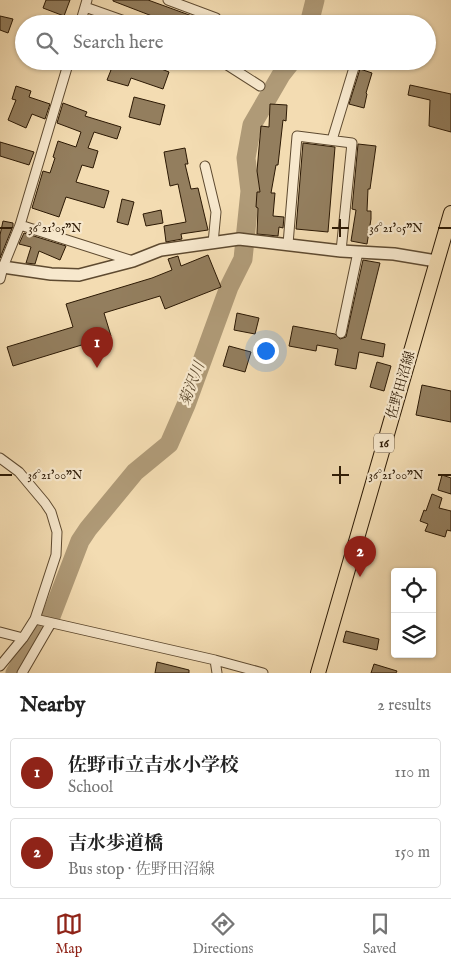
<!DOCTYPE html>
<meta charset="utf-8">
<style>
body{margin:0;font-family:"IM FELL English","Noto Serif JP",serif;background:#f2f2f2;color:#222}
.controls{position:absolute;right:15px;bottom:15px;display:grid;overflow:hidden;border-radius:5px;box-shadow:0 1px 4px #0004}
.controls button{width:45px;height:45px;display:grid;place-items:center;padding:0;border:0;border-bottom:1px solid #e0e0e0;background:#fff;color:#222;font:25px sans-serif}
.you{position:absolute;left:265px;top:350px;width:18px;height:18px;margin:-12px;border:4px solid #fff;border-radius:50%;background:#1a73e8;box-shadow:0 0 0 8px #1a73e833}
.badge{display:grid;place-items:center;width:32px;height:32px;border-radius:50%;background:#8f2418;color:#fff;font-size:16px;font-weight:700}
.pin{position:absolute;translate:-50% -41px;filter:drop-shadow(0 1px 2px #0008)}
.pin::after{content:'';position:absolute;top:26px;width:18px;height:15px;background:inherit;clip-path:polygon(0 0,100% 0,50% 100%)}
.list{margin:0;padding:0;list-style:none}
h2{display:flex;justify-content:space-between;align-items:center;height:65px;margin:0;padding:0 20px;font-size:21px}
h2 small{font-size:16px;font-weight:400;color:#767676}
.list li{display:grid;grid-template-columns:32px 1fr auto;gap:15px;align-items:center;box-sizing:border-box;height:70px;margin:0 10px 10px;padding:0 10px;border:1px solid #e0e0e0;border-radius:5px}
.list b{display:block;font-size:19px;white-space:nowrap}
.list p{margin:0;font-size:16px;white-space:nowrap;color:#767676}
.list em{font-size:16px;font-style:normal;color:#767676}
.icon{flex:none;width:28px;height:28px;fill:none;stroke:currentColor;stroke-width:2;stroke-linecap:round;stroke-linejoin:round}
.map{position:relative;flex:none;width:451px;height:673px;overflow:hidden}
.search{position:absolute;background:#fff;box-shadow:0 1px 4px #0004;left:15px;right:15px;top:15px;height:55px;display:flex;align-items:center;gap:12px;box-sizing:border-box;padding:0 18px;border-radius:28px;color:#767676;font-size:19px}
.sheet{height:225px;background:#fff}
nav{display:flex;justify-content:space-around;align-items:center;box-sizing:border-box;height:70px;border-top:1px solid #e0e0e0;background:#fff;font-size:14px;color:#767676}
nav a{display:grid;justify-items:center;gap:2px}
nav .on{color:#8f2418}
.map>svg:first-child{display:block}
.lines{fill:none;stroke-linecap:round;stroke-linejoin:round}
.river{stroke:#af9a77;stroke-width:19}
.building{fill:#937e5e;stroke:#2c1904}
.minor-casing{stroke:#5e4a30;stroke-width:11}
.tertiary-casing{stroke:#5e4a30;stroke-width:14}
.primary-casing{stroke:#2c1904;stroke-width:16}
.minor{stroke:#f7e8cd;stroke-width:9}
.tertiary{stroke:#f7e8cd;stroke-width:11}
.primary{stroke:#f3dcb2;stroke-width:14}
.ticks{fill:none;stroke:#2c1904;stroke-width:2}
.labels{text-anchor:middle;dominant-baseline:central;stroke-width:4.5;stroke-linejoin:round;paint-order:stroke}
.shield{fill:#f7e8cd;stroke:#695740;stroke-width:1}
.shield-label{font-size:12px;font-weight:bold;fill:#2c1904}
.street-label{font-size:14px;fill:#2c1904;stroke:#f7e8cd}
.water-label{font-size:15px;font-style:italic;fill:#604d32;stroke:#f7e8cd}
.ticks-label{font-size:12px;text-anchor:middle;fill:#2c1904;stroke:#f7e8cd;stroke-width:4.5;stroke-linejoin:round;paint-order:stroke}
</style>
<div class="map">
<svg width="451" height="673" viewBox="0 0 451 673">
<rect width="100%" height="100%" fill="#f3dcb2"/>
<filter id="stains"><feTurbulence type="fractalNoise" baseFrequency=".004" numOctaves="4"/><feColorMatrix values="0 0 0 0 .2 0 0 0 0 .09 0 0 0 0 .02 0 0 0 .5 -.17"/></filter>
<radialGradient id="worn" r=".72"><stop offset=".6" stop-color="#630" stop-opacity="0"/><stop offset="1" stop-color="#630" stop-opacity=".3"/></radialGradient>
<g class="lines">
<!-- river -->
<path class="river" d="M309,24L315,0
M15,673L35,638L50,619L80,541L88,529L135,472L169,444L186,405L229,287L243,259L250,191L246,158L252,125L281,75L292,61"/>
</g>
<!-- building -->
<path class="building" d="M46,0H70L64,16L43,8Z
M113,0H148L214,24H148L152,16L113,1Z
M0,16L13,19L8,33L0,30Z
M90,61H113L122,64L123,61H141L169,72L163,89L131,78L128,86L107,80L111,70L90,63Z
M360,69L372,73L366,93L367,94L364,108L349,104Z
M410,85L451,94V132L429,126L430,100L408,95Z
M16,86L31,91L29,97L50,104L45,119L32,114L26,128L8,120L16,100L12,99Z
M134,97L165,105L160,125L129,117Z
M63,103L87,112L85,116L121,127L117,139L94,132L88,148L98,151L93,168L82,165L76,182L109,191L104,208L66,197L59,217L32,208L43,171L50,173L55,158L53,157L58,141L76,147L81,132L57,123Z
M270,104L287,105L286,121L283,120L278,165H276L271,193H275L273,216L284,217L283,228L279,227L278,236L257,234L258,208L256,207L257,192H260L257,171L259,148L261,126L269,127Z
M0,142L34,152L29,165L0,156Z
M303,143L335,147L328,232L296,229Z
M358,144L376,146L370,189H368L367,211H371V219L367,244L351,241L356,210L352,209Z
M185,148L188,164H185L191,189L198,188L208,230L181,234L182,239L166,242L164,226L186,222L178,184L170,186L164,152Z
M122,199L134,202L128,225L117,222Z
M161,210L163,223L146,226L143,214Z
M3,221L13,223V226L0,258V235Z
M24,233L66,246L60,260L39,251L35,264L26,263L31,247L19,244Z
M208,255L221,287L165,309L160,296L104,313L111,336L13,366L7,347L73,327L66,304L152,278L172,270L168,259L178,256L181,266Z
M363,260L380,263L361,339L385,344L383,357L359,352L356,369L335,365L338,349L317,345L316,351L289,346L293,326L335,334L340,339L346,337Z
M237,313L259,318L255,334L234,330Z
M229,346L251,352L245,372L223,366Z
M377,362L391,366L384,391L370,387Z
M422,385L451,391V422L416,415Z
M442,475L451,478V494L438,490Z
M432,494L442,498L439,508L451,511V531L447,530L445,537L425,531L428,524L420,521L424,510L426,511Z
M346,631L379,639L377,650L343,642Z
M157,662L189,670V673H155Z
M374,664L397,671L396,673H371Z"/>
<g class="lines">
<!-- minor casing -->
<g class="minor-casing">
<path id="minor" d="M168,0L216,18
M85,7L133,24
M80,24L87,0
M221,61L260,86
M332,140L356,61
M205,166L216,212L213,243
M20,225L133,261
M288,244L297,136L352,143L341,251
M0,279L3,267L20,225L69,61
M341,333L358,252
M0,458L19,472L45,503L51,512L57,532L56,555L35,619L23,638L0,666
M35,619L215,660L263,673
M0,632L23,638
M215,660L217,673
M22,673L51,623"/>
</g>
<!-- tertiary casing -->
<g class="tertiary-casing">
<path id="tertiary" d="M3,267L51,274L79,275L133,261L161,250L239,239L341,251L394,254L436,261"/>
</g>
<!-- primary casing -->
<g class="primary-casing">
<path id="primary" d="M318,673L451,213"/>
</g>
<!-- minor -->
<use href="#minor" class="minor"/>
<!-- tertiary -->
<use href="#tertiary" class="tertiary"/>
<!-- primary -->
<use href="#primary" class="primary"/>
</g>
<!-- ticks -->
<path class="ticks" d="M340,219V237M0,228H12M332,228H349M438,228H451M340,466V484M0,475H12M332,475H349M438,475H451"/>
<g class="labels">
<!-- shield labels -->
<rect class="shield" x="374" y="433.5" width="20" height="19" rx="4"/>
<g class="shield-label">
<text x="384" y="443">16</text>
</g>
<!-- street labels -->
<g class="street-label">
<text transform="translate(401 385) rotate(-74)">佐野田沼線</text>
</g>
<!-- water labels -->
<g class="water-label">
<text transform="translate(192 384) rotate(-69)">菊沢川</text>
</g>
</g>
<g class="ticks-label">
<text x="55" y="232">36°21'05"N</text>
<text x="396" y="232">36°21'05"N</text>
<text x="55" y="479">36°21'00"N</text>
<text x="396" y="479">36°21'00"N</text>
</g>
<rect width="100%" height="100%" filter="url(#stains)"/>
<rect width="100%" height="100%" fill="url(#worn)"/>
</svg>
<div class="controls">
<button><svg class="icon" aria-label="locate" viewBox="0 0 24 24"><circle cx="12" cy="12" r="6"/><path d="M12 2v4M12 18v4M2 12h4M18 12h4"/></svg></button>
<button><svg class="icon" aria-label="layers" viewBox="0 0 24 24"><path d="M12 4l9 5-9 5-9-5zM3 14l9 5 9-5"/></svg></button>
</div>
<div class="you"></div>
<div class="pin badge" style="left:97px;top:368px">1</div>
<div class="pin badge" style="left:360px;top:577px">2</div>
<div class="search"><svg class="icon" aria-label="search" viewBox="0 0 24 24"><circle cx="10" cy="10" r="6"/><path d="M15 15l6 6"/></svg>Search here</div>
</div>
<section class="sheet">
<h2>Nearby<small>2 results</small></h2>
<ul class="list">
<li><span class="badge">1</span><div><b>佐野市立吉水小学校</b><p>School</p></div><em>110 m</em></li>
<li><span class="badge">2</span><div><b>吉水歩道橋</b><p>Bus stop · 佐野田沼線</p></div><em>150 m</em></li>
</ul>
</section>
<nav>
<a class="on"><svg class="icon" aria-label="map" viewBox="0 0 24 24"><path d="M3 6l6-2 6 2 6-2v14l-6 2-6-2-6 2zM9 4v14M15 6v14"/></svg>Map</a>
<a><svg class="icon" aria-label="directions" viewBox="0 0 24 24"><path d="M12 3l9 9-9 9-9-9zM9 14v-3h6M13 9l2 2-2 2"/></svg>Directions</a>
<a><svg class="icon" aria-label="saved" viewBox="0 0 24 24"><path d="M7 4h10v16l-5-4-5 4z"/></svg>Saved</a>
</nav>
